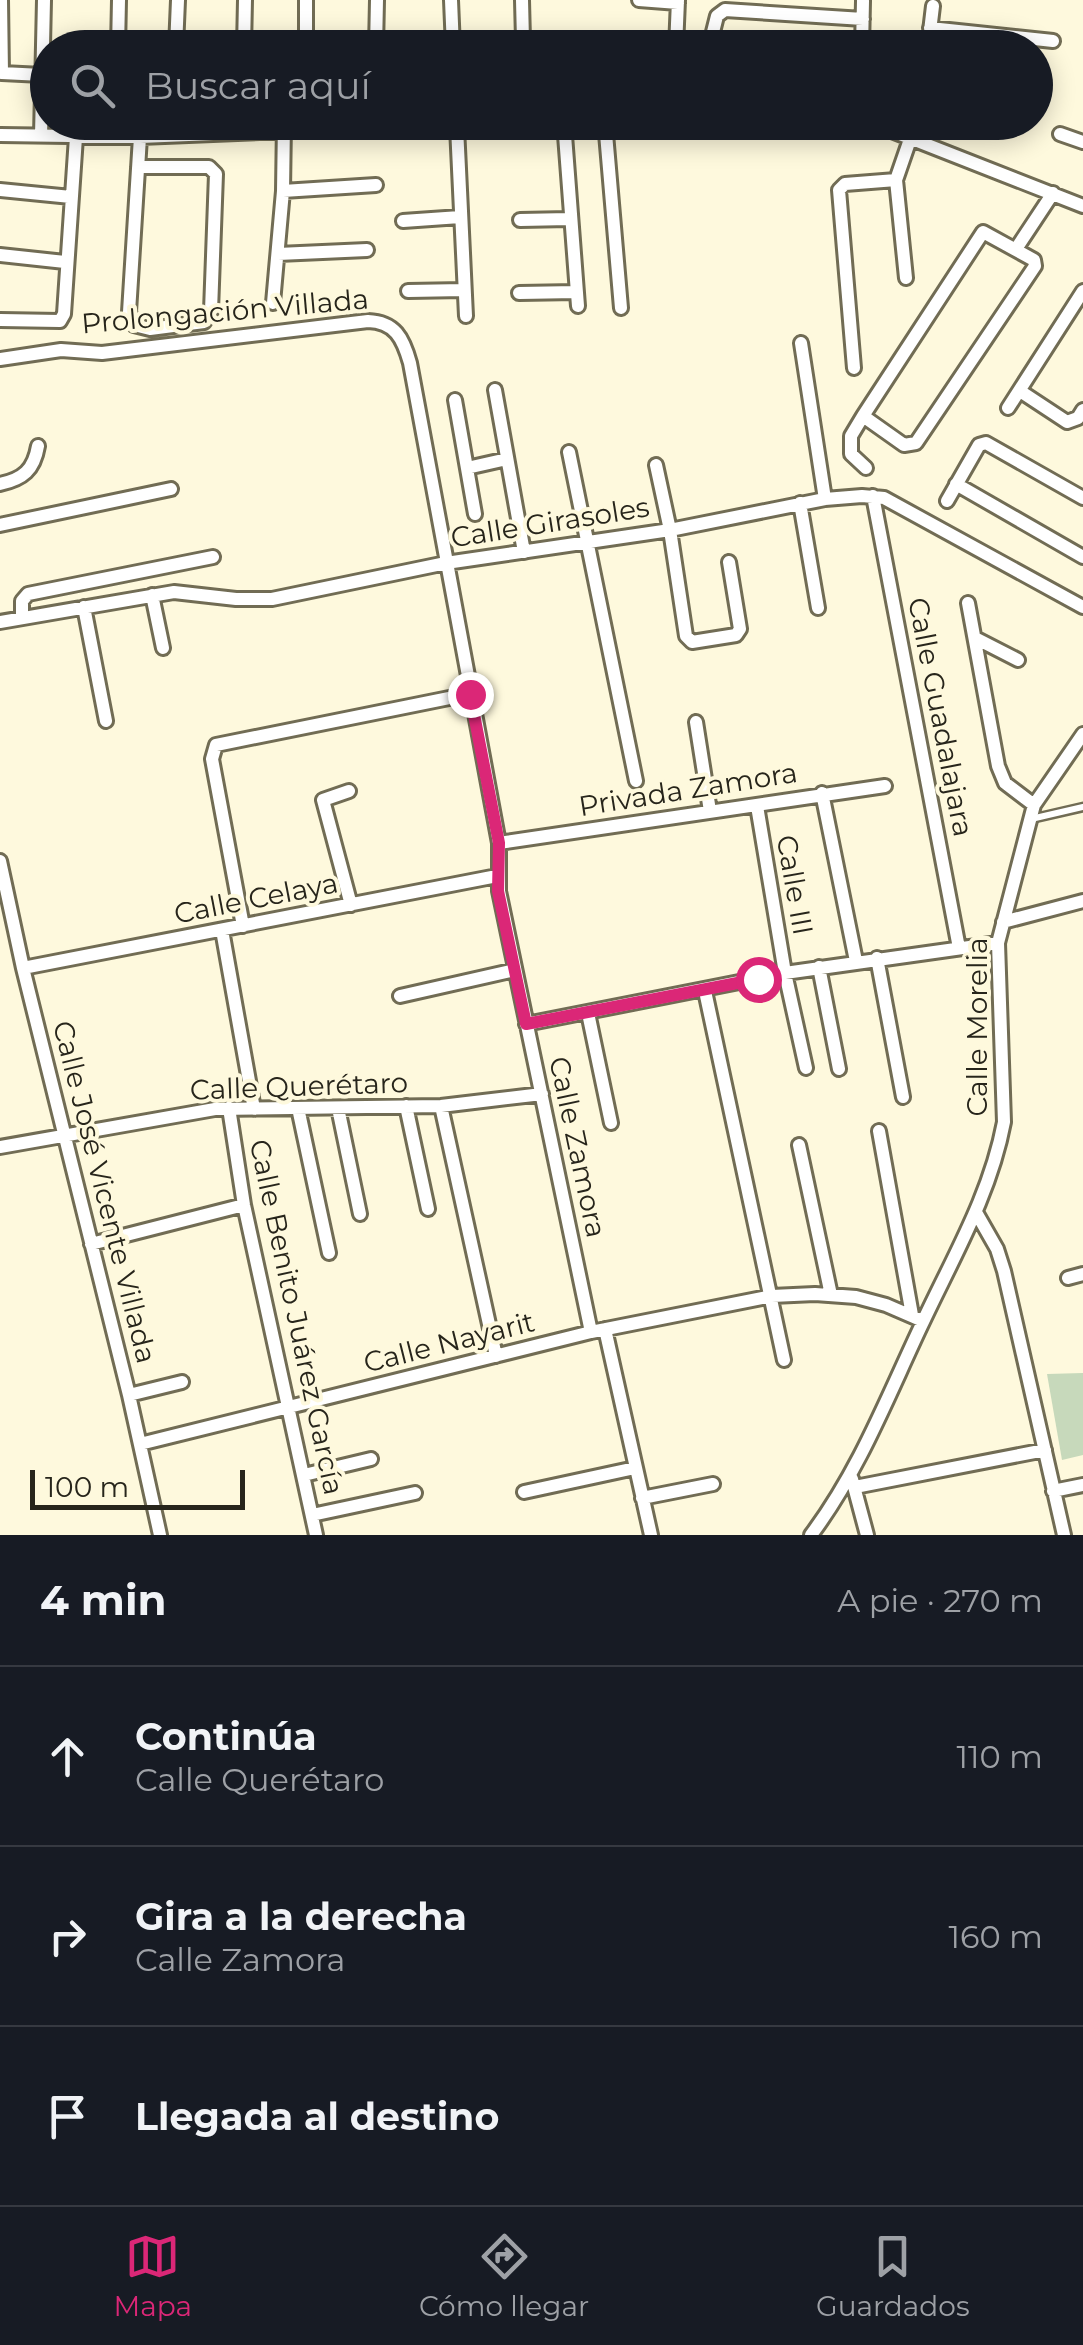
<!DOCTYPE html>
<html lang="es">
<meta charset="utf-8">
<style>
body{margin:0;font-family:Montserrat,sans-serif;background:#20242c;color:#f1f3f6}
.scale{position:absolute;left:30px;bottom:25px;width:215px;box-sizing:border-box;padding-left:10px;border:5px solid #27251b;border-top:0;font-size:28px;line-height:35px;white-space:nowrap;color:#27251b;-webkit-text-stroke:8px #fef9dd;paint-order:stroke}
.stop{position:absolute;width:30px;height:30px;margin:-22px;border:8px solid #db2777;border-radius:50%;background:#fff}
.stop.end{background:#db2777;border-color:#fff;box-shadow:0 2px 10px #0008}
.list{margin:0;padding:0;list-style:none}
h2{display:flex;justify-content:space-between;align-items:center;height:130px;margin:0;padding:0 40px;font-size:42px}
h2 small{font-size:32px;font-weight:400;color:#9ea1a6}
.list li{display:grid;grid-template-columns:65px 1fr auto;gap:30px;align-items:center;box-sizing:border-box;height:180px;padding:0 40px;border-top:2px solid #363941}
.list b{display:block;font-size:38px;white-space:nowrap}
.list p{margin:0;font-size:32px;white-space:nowrap;color:#9ea1a6}
.list em{font-size:32px;font-style:normal;color:#9ea1a6}
.icon{flex:none;width:55px;height:55px;fill:none;stroke:currentColor;stroke-width:2;stroke-linecap:round;stroke-linejoin:round}
.map{position:relative;flex:none;width:1083px;height:1535px;overflow:hidden}
.search{position:absolute;background:#171b24;box-shadow:0 5px 25px #0003;left:30px;right:30px;top:30px;height:110px;display:flex;align-items:center;gap:25px;box-sizing:border-box;padding:0 35px;border-radius:55px;color:#9ea1a6;font-size:38px}
.sheet{height:670px;background:#171b24}
nav{display:flex;justify-content:space-around;align-items:center;box-sizing:border-box;height:140px;border-top:2px solid #363941;background:#171b24;font-size:28px;color:#9ea1a6}
nav a{display:grid;justify-items:center;gap:5px}
nav .on{color:#db2777}
.map>svg:first-child{display:block}
.green{fill:#c7d9bb}
.lines{fill:none;stroke-linecap:round;stroke-linejoin:round}
.service-casing{stroke:#716c54;stroke-width:11}
.minor-casing{stroke:#716c54;stroke-width:18}
.service{stroke:#fff;stroke-width:6}
.minor{stroke:#fff;stroke-width:12}
.route{stroke:#db2777;stroke-width:12}
.labels{text-anchor:middle;dominant-baseline:central;stroke-width:8;stroke-linejoin:round;paint-order:stroke}
.street-label{font-size:28px;fill:#27251b;stroke:#fef9dd}
</style>
<div class="map">
<svg width="1083" height="1535" viewBox="0 0 1083 1535">
<rect width="100%" height="100%" fill="#fef9dd"/>
<!-- green -->
<path class="green" d="M1083,1373V1455L1062,1460L1047,1374Z"/>
<g class="lines">
<!-- service casing -->
<g class="service-casing">
<path id="service" d="M1031,819L1083,807"/>
</g>
<!-- minor casing -->
<g class="minor-casing">
<path id="minor" d="M1,0L2,73L42,75
M306,0V48
M451,0L453,48
M522,0L523,40L528,48
M639,0L678,3
M930,28L1053,41
M118,48L119,0
M176,48L178,0
M244,48L245,0
M376,48L377,0
M676,48L678,0
M709,48L717,16L725,10L863,19
M862,48L863,1
M928,48L933,6
M1036,103H1037
M564,122L578,306
M605,122L621,308
M869,122L1083,206
M457,127L466,316
M1060,134L1083,142
M0,135L140,137L499,122
M41,136L44,0
M138,167H209L216,174L211,311L204,322L150,329L134,325L129,312L140,137L142,122
M0,190L71,197
M283,191L376,185
M520,220L569,219
M403,221L460,217
M1016,249L1053,193
M278,254L367,250
M0,255L65,262
M906,278L896,180L916,122
M408,291L464,290
M519,293L576,292
M273,303L283,191L284,122
M0,320L60,321L64,314L76,137
M801,343L825,499
M0,359L61,350L102,353L368,321C395,322 403,338 410,363L499,843V891L591,1332
M854,368L839,190L845,184L896,180
M495,390L524,552
M1020,391L1067,422L1078,418L1083,410
M455,400L475,514
M1008,408L1083,291
M863,416L904,445L916,443L1035,266L1034,260L983,232L863,416L851,436V454L866,468
M569,452L636,781
M656,465L670,530L686,636L692,642L736,635L740,629L729,562
M467,468L507,459
M0,484C23,479 34,470 38,446
M956,484L1083,557
M873,496L959,948
M947,501L979,445L986,443L1083,498
M800,503L818,608
M0,525L171,489
M152,595L163,648
M968,603L998,766L1005,783L1034,805
M84,607L106,721
M22,618V601L28,594L213,557
M0,622L174,592L236,599H272L446,563L670,530L825,499L862,496L884,498L1083,607
M977,639L1018,660
M696,722L710,811
M349,791L323,800L351,905
M822,793L856,961
M757,806L785,973L806,1068
M499,843L885,786
M0,861L23,968L129,1395L160,1535
M1003,922L1083,901
M243,926L212,759L216,745L469,694
M222,930L254,1109
M877,958L903,1097
M819,967L839,1069
M23,968L497,876
M705,991L784,1360
M400,996L515,970
M588,1013L611,1123
M526,1024L785,973L998,943
M406,1106L428,1209
M441,1106L496,1356
M229,1108L244,1205L316,1535
M298,1108L329,1253
M338,1108L360,1214
M879,1131L912,1315
M799,1145L831,1295
M0,1147L215,1109L441,1106L542,1094
M977,1214L997,1249L1004,1271L1064,1535
M91,1244L244,1205
M1068,1278L1083,1274
M605,1329L651,1535
M129,1395L182,1382
M140,1444L591,1332L772,1296L815,1294L856,1297L886,1305L923,1321
M304,1475L371,1459
M852,1479L867,1535
M855,1487L1045,1450
M1053,1491L1083,1485
M524,1492L635,1468
M642,1498L713,1484
M312,1515L415,1493
M811,1535C859,1471 887,1398 921,1326C952,1259 990,1196 1004,1122L998,943L1034,805L1083,734"/>
</g>
<!-- service -->
<use href="#service" class="service"/>
<!-- minor -->
<use href="#minor" class="minor"/>
</g>
<g class="lines">
<!-- route -->
<path class="route" d="M470,694L499,843L498,891L526,1024L758,979"/>
</g>
<g class="labels">
<!-- street labels -->
<g class="street-label">
<text transform="translate(225 311) rotate(-5)">Prolongación Villada</text>
<text transform="translate(550 522) rotate(-9)">Calle Girasoles</text>
<text transform="translate(941 717) rotate(79)">Calle Guadalajara</text>
<text transform="translate(688 789) rotate(-9)">Privada Zamora</text>
<text transform="translate(795 885) rotate(80)">Calle III</text>
<text transform="translate(256 898) rotate(-11)">Calle Celaya</text>
<text transform="translate(977 1027) rotate(-90)">Calle Morelia</text>
<text transform="translate(299 1086) rotate(-2)">Calle Querétaro</text>
<text transform="translate(578 1147) rotate(78)">Calle Zamora</text>
<text transform="translate(105 1192) rotate(76)">Calle José Vicente Villada</text>
<text transform="translate(297 1317) rotate(78)">Calle Benito Juárez García</text>
<text transform="translate(449 1342) rotate(-14)">Calle Nayarit</text>
</g>
</g>
</svg>
<div class="scale">100 m</div>
<div class="stop" style="left:758px;top:979px"></div>
<div class="stop end" style="left:470px;top:694px"></div>
<div class="search"><svg class="icon" aria-label="search" viewBox="0 0 24 24"><circle cx="10" cy="10" r="6"/><path d="M15 15l6 6"/></svg>Buscar aquí</div>
</div>
<section class="sheet">
<h2>4 min<small>A pie · 270 m</small></h2>
<ul class="list">
<li><svg class="icon" aria-label="ahead" viewBox="0 0 24 24"><path d="M12 20V5M6 11l6-6 6 6"/></svg><div><b>Continúa</b><p>Calle Querétaro</p></div><em>110 m</em></li>
<li><svg class="icon" aria-label="right" viewBox="0 0 24 24"><path d="M7 20v-9h11M14 6l5 5-5 5"/></svg><div><b>Gira a la derecha</b><p>Calle Zamora</p></div><em>160 m</em></li>
<li><svg class="icon" aria-label="arrive" viewBox="0 0 24 24"><path d="M6 21V4h12l-3 4 3 4H6"/></svg><div><b>Llegada al destino</b></div></li>
</ul>
</section>
<nav>
<a class="on"><svg class="icon" aria-label="map" viewBox="0 0 24 24"><path d="M3 6l6-2 6 2 6-2v14l-6 2-6-2-6 2zM9 4v14M15 6v14"/></svg>Mapa</a>
<a><svg class="icon" aria-label="directions" viewBox="0 0 24 24"><path d="M12 3l9 9-9 9-9-9zM9 14v-3h6M13 9l2 2-2 2"/></svg>Cómo llegar</a>
<a><svg class="icon" aria-label="saved" viewBox="0 0 24 24"><path d="M7 4h10v16l-5-4-5 4z"/></svg>Guardados</a>
</nav>
